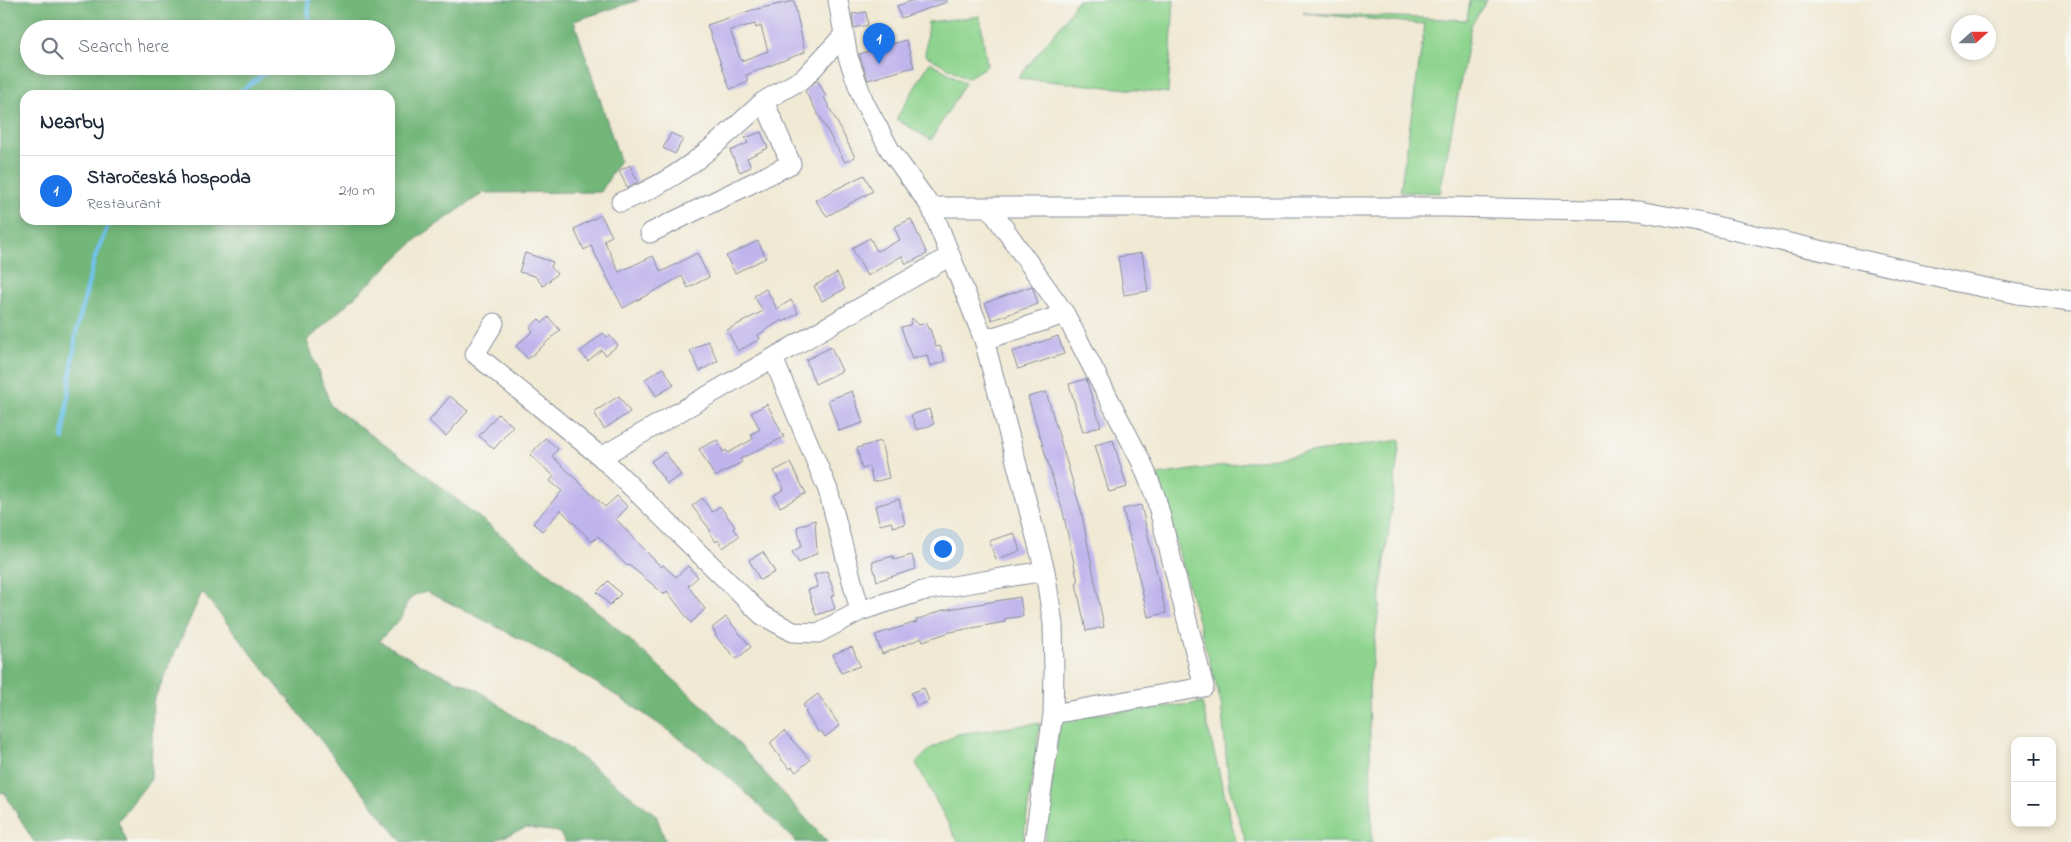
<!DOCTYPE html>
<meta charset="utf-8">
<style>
body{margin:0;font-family:"Indie Flower",sans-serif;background:#f6f6f7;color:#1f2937}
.controls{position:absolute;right:15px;bottom:15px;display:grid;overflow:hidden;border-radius:10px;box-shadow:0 2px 8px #0003}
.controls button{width:45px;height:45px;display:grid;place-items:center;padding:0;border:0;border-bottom:1px solid #e0e1e3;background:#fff;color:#1f2937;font:25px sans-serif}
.compass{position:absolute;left:1951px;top:15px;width:45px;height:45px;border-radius:50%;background:#fff;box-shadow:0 2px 8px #0003;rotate:69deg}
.you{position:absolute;left:942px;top:548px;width:18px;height:18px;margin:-12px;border:4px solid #fff;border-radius:50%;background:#1a73e8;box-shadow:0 0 0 8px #1a73e833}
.badge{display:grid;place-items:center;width:32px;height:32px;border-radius:50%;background:#1a73e8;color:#fff;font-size:16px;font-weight:700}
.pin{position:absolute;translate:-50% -41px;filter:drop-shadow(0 1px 2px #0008)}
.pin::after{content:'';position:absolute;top:26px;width:18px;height:15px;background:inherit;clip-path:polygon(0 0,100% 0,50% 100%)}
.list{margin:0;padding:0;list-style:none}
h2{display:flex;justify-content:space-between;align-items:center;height:65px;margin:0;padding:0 20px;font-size:21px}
h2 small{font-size:16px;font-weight:400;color:#747a83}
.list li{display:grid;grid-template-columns:32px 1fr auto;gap:15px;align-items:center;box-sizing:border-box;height:70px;padding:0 20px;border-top:1px solid #e0e1e3}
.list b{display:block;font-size:19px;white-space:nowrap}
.list p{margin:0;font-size:16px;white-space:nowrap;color:#747a83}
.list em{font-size:16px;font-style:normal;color:#747a83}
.icon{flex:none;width:28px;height:28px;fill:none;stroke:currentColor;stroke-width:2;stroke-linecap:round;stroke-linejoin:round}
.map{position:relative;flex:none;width:2071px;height:842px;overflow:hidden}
.search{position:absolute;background:#fff;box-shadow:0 2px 8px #0003;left:20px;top:20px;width:375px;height:55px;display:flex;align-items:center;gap:12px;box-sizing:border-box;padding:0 18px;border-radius:28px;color:#747a83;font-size:19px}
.panel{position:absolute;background:#fff;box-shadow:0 2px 8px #0003;left:20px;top:90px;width:375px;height:135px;border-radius:15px}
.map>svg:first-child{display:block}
.green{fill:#8ed48e;stroke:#548276}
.forest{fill:#72b679;stroke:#46726c;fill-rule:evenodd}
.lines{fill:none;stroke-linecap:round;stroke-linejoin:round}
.stream{stroke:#70c2ec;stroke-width:4.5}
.building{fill:#bfb4ec;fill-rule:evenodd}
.minor-casing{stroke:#868c98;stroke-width:21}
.minor{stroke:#fff;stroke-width:19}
</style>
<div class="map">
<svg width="2071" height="842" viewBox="0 0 2071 842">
<rect width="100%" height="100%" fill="#f6f6f2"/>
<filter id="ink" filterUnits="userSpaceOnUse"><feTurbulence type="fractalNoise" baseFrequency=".02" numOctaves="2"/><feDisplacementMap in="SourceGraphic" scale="10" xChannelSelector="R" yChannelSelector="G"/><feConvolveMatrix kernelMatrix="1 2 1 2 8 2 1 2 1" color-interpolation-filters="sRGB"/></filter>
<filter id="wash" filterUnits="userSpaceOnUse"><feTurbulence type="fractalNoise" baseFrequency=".0096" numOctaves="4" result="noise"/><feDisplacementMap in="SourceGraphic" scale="20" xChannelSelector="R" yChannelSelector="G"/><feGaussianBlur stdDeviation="1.12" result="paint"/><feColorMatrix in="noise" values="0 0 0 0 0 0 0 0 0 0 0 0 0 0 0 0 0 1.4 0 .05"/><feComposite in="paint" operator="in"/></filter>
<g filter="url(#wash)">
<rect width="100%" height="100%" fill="#f0e9d3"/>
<!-- green -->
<path class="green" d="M1077,0H1174L1168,93L1018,78L1065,20Z
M1470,0H1487L1471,25L1440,193L1400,192L1425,24L1303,13L1467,20Z
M980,16L987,66L967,78L925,55L928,22Z
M930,62L965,83L931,140L896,119Z
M1400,440L1369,687L1372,842H1246L1229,787L1221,702L1157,475Z
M1202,703L1236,842H1045L1060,718Z
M1040,723L1023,842H958L916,763L930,749L958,734Z"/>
<!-- forest -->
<path class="forest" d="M0,0H639L574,21L620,160L601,192L483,193L418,238L307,341L331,406L422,472L603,616L712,714L827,842H796C771,818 746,791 719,769C629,697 530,641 427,592L414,595L406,604L403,616L379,641L422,665L478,690L521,721L563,744L656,815L666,842H565L559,832L526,828L491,842H402L202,592L153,702L151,779L118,821L127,842H34L4,792L0,793ZM29,29H386V66H29ZM25,95H390V220H25Z"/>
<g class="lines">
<!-- stream -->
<path class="stream" d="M307,29L309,24L308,0
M236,95L274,66
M63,439L76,333L94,260L110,220"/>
</g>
<g id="blocks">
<!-- building -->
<path class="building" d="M914,0H947V2L901,18L897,6Z
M794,1L805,52L746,75L748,82L730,89L707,25L752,10ZM755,24L756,28L761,26L768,51L741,61L730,30Z
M866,12L868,25L854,28L852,14Z
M906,40L914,67L868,80L859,54Z
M816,81H818L826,96L824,97L855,157L845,162L805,91Z
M761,132L768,148L747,158L751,167L740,172L730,151L748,143L745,138Z
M671,133L683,139L675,154L663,148Z
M630,165L638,182L627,187L619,171Z
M864,175L873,191L827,216L815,200Z
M601,215L612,236L604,240L619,272L653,256L661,272L697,253L709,277L688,288L682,276L623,308L591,246L584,250L574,229Z
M911,219L927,254L906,264L902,256L867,276L852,248L870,238L877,251L900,240L894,227Z
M758,241L766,258L735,273L726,256Z
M525,253L553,262L551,267L557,274L543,286L535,276L519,272Z
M1142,253L1148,291L1124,295L1118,257Z
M837,273L845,289L822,301L814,286Z
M1032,286L1038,304L992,320L985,303Z
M766,289L777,309L791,300L798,313L783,322L782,320L758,335L760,339L738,351L727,330L763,311L754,296Z
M548,317L560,330L528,359L516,346L533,331L530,327L539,319L543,323Z
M912,318L919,325L926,323L928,329H930L936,347L940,346L945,361L930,366L927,355L912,359L901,327L910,325Z
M603,333L607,337L609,335L618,345L606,355L601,350L588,361L580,352Z
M1058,336L1064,354L1018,369L1012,352Z
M708,341L718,361L700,371L690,351Z
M831,347L842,371L815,384L806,360Z
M663,368L674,385L656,396L645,379Z
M1086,379L1101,426L1083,432L1069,384Z
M852,391L863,423L839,431L828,400Z
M1046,392L1081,510L1104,627L1086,631L1076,583L1078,582L1063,512L1028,397Z
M450,396L468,411L446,436L429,421Z
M619,396L630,412L604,429L594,412Z
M767,404L784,437L740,459L742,462L715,477L699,449L717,440L723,452L726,450L728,453L753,439L751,434L760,429L751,413Z
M929,409L934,424L917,430L911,415Z
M498,414L513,426L494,449L479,436Z
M545,438L558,449L552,456L605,507L617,496L628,507L616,519L661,567L663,565L676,577L688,566L698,577L688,586L705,609L691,623L667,591L664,594L629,565L627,566L598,536L592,542L561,510L542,531L533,523L562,491L550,481L554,476L530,455Z
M1113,440L1127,487L1109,492L1095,445Z
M881,441L889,478L873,482L869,467L862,469L857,448Z
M665,452L681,475L667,484L651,461Z
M790,463L806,493L780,507L774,495L784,489L774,471Z
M702,498L712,512L720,506L735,527L733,529L739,536L723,548L718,540L716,542L709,532L711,531L692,506Z
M899,499L905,524L893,527L891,522L880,525L875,506Z
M1141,505L1166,613L1148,617L1123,509Z
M815,520L817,553L799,563L792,552L802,546L797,527Z
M1014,533L1020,551L996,559L989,541Z
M763,552L775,572L760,580L749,560Z
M912,555L916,569L877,581L872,562L893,556L894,560Z
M827,571L835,595L831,596L835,609L816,615L808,590L818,587L814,575Z
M608,581L621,594L610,605L597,592Z
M1020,597L1023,616L1004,619L1005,622L950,632L923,641L922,638L882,654L875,635L917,622L916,620L943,610Z
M726,617L751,647L737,659L723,645L715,635L716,634L712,628Z
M852,647L860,666L841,673L833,654Z
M924,688L929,701L917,706L911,693Z
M818,694L840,726L825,737L821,731L819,733L805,712L807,711L803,705Z
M784,731L810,760L796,772L792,767L790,769L781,759L770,743Z"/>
</g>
</g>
<g filter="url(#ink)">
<use href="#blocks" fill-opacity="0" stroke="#868c98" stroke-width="1"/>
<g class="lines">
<!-- minor casing -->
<g class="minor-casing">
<path id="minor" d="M838,0L848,57L864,102L890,150L931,207L984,340L1045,571L1053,624L1054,671L1053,714L1034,842
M621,202C680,180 718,143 764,101
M931,207H1447L1639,211L1698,222L1962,283L2018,294L2071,301
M989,207L1065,314L1142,463L1156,498L1204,687L1053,714
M650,233L791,164L764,101L804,78L843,36
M494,323L475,354L601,457L762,615L793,632L818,633L860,611L922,591L1045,571
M984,340L1065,314
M773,358L828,490L860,611
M601,457L950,256"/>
</g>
<!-- minor -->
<use href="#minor" class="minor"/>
</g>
</g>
</svg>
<div class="controls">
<button>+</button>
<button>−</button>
</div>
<svg class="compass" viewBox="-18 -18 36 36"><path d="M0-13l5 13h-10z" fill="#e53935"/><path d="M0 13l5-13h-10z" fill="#747a83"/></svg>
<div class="you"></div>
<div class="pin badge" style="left:879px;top:64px">1</div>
<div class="search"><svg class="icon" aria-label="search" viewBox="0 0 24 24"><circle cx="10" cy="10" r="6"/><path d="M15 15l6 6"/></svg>Search here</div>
<section class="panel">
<h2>Nearby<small></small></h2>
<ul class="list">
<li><span class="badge">1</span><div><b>Staročeská hospoda</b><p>Restaurant</p></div><em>210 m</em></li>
</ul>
</section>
</div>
